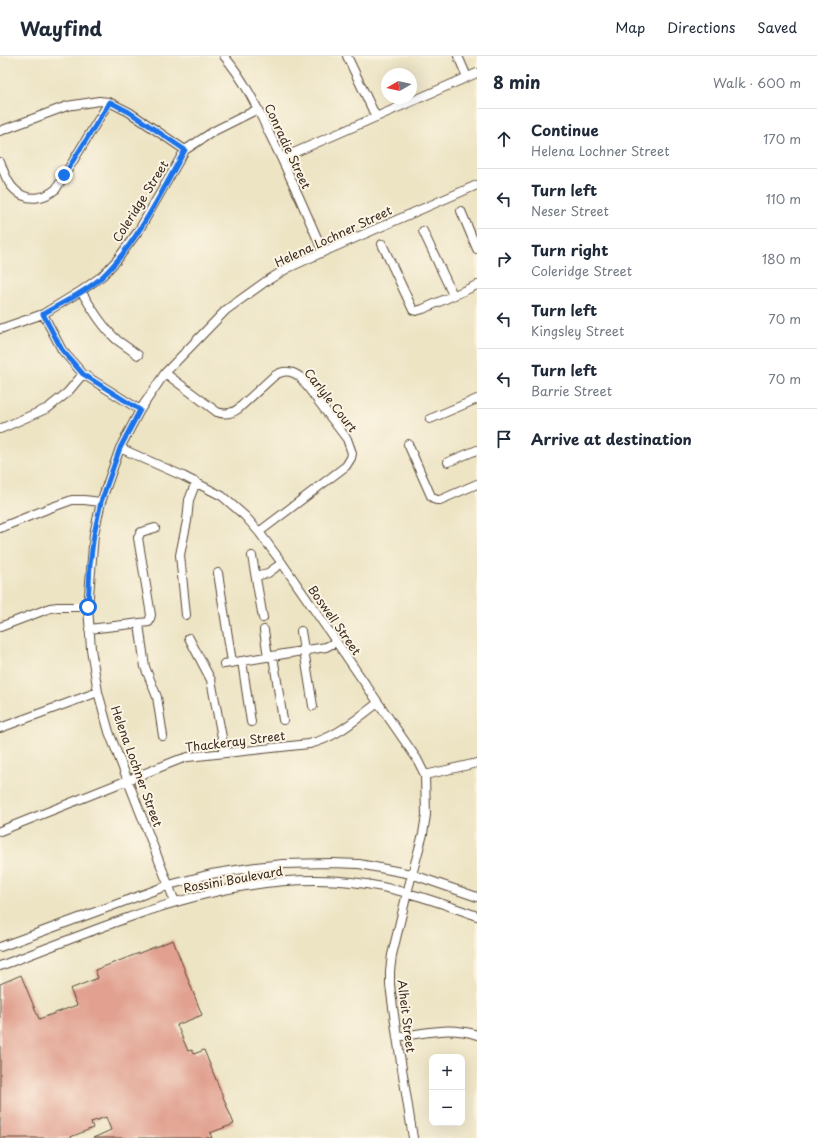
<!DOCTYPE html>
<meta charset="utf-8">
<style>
body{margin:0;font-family:"Playpen Sans",sans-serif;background:#f2f2f3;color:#1f2937}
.controls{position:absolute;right:12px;bottom:12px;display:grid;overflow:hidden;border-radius:8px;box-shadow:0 4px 16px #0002}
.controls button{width:36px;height:36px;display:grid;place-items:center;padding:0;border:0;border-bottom:1px solid #e0e1e3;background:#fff;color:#1f2937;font:20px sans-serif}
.compass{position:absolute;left:381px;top:12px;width:36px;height:36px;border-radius:50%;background:#fff;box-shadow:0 4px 16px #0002;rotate:261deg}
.stop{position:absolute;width:12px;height:12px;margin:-9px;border:3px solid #1a73e8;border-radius:50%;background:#fff}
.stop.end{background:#1a73e8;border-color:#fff;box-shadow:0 1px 4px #0008}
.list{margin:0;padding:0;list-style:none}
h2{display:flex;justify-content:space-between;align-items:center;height:52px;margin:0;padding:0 16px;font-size:17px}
h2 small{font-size:13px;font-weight:400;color:#747a83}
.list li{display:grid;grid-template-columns:26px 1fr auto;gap:12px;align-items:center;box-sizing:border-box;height:60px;padding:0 16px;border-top:1px solid #e0e1e3}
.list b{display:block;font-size:15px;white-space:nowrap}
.list p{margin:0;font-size:13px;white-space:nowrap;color:#747a83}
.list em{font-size:13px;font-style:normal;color:#747a83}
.icon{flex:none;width:22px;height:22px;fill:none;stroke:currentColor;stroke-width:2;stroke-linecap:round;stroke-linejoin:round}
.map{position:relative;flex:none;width:477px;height:1082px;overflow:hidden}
header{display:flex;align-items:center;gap:24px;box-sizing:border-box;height:56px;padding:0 20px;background:#fff;border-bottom:1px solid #e0e1e3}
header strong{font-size:19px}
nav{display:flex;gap:22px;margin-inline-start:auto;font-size:14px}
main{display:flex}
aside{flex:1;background:#fff}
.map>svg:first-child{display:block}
.building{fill:#e1a090}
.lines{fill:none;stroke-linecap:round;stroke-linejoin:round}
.minor-casing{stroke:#564637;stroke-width:10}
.minor{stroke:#fff;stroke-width:8}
.route{stroke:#1a73e8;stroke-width:5}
.labels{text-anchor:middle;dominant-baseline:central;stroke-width:4;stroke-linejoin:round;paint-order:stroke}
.street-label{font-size:12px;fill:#3b2a1e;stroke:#fcf5e5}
</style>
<header>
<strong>Wayfind</strong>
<nav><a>Map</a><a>Directions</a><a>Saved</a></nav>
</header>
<main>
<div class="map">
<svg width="477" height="1082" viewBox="0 0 477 1082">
<rect width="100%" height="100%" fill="#fcf5e5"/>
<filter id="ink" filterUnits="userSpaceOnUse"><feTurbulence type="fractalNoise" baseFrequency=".025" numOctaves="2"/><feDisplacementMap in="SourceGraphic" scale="8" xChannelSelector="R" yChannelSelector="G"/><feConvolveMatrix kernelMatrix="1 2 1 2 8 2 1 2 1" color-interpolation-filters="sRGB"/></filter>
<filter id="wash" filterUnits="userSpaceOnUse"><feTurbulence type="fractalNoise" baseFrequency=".012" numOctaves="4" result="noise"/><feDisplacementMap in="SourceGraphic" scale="16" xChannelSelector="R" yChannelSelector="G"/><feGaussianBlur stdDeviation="0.9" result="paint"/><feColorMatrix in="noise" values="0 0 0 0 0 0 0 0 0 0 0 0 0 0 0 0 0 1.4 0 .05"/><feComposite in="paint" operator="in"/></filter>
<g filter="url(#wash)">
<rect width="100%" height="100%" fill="#ede4c4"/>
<g id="blocks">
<!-- building -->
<path class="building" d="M173,884L202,959L177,969L188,995L192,994L194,998L204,994L234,1068L210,1077L212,1082H93L111,1074L106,1061L91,1066L93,1072L68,1082H0V928L21,919L39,963L77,949L70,933L98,922L95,914Z"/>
</g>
</g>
<g filter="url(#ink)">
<use href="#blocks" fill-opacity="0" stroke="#564637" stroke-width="1"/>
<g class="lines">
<!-- minor casing -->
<g class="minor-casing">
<path id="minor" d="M224,0C244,23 257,51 270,79C289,117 306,156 323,196
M347,0L376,61
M458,0L467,21
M0,75L67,50L99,45L109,46L129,56L185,94
M282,102L477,17
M0,106C4,116 7,127 15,134C27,146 44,143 56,133L109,46
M461,155L477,193
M423,175L453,239
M382,188L413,254L416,255L423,253L477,229
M81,235C92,253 102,270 117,284C124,289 131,294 138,299
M43,258L62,294L83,318L140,354
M0,273L43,258L81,235L102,220L117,204L139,174L185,94L214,75L258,53
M165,317L217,356C225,359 231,358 238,353L274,320C283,314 291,314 300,321L347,383L352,397L351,402L346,410L259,476
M430,363L477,343
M0,373L48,352L67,337L83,318
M408,388L431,440L436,444H440L477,428
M120,392L183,420L222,440L245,460L259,476L282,507L417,703L425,719L426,759L423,778L407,837L392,899L390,915V929L397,981L413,1082
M448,406L477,394
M0,472L47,453L72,444H84L101,446
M252,500L263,562
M218,517L232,606
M256,520L268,517L282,507
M186,559L180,499L187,465L189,444L196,426
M139,568L145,611L157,641L163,680
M0,571L50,552L58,551H88
M89,573L149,566L151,559L138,482L141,476L155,472
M264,574L268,601
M301,575L313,650
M189,582L211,624L225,697
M273,600L283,664
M242,605L251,666
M224,608L326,591L336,586
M0,672L98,636
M425,719L477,707
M0,775L178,704L188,701L309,688C336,682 356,663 378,647
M175,846L109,676L98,636L91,593L88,551L94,478L101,446L120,392L140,354L165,317L226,254L265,226L288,212L323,196L477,129
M0,891L169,829L211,818L256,811L283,808L332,807L359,808L380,812L411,818L477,841
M0,910C113,868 228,813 352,826C395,831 436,845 477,860
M397,981C424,977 450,970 477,979"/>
</g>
<!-- minor -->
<use href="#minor" class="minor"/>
</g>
</g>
<g class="lines" filter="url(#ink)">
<!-- route -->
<path class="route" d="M64,119L110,46L129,56L185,94C162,135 137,187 103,220C86,236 63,246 43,258L62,294L83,318L140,354L120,392L101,446L94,478L90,509L88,551"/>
</g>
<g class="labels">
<!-- street labels -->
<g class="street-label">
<text transform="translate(288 90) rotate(65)">Conradie Street</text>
<text transform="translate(140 145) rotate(-58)">Coleridge Street</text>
<text transform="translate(333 180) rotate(-25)">Helena Lochner Street</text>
<text transform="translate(331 344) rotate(52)">Carlyle Court</text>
<text transform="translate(335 564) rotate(55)">Boswell Street</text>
<text transform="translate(235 685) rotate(-7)">Thackeray Street</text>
<text transform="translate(137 710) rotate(70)">Helena Lochner Street</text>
<text transform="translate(233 823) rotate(-10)">Rossini Boulevard</text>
<text transform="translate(407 960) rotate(83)">Alheit Street</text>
</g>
</g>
</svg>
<div class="controls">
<button>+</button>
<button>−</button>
</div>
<svg class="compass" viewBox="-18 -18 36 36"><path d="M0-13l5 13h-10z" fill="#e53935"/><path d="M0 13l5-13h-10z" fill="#747a83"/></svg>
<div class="stop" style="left:88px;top:551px"></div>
<div class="stop end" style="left:64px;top:119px"></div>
</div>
<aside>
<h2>8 min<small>Walk · 600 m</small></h2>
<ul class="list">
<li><svg class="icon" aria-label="ahead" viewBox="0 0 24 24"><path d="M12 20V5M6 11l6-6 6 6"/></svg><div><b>Continue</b><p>Helena Lochner Street</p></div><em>170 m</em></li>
<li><svg class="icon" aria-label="left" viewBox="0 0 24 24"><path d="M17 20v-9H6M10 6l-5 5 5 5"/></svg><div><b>Turn left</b><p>Neser Street</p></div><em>110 m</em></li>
<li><svg class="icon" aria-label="right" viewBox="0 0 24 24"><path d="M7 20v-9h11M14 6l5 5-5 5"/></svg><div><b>Turn right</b><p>Coleridge Street</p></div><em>180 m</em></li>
<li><svg class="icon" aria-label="left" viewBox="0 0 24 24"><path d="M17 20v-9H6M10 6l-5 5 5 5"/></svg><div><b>Turn left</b><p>Kingsley Street</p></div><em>70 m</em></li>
<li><svg class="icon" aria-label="left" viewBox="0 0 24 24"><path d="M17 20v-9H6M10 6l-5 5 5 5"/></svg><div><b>Turn left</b><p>Barrie Street</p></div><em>70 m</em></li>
<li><svg class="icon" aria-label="arrive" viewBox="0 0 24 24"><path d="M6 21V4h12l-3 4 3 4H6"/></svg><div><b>Arrive at destination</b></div></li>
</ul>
</aside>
</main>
